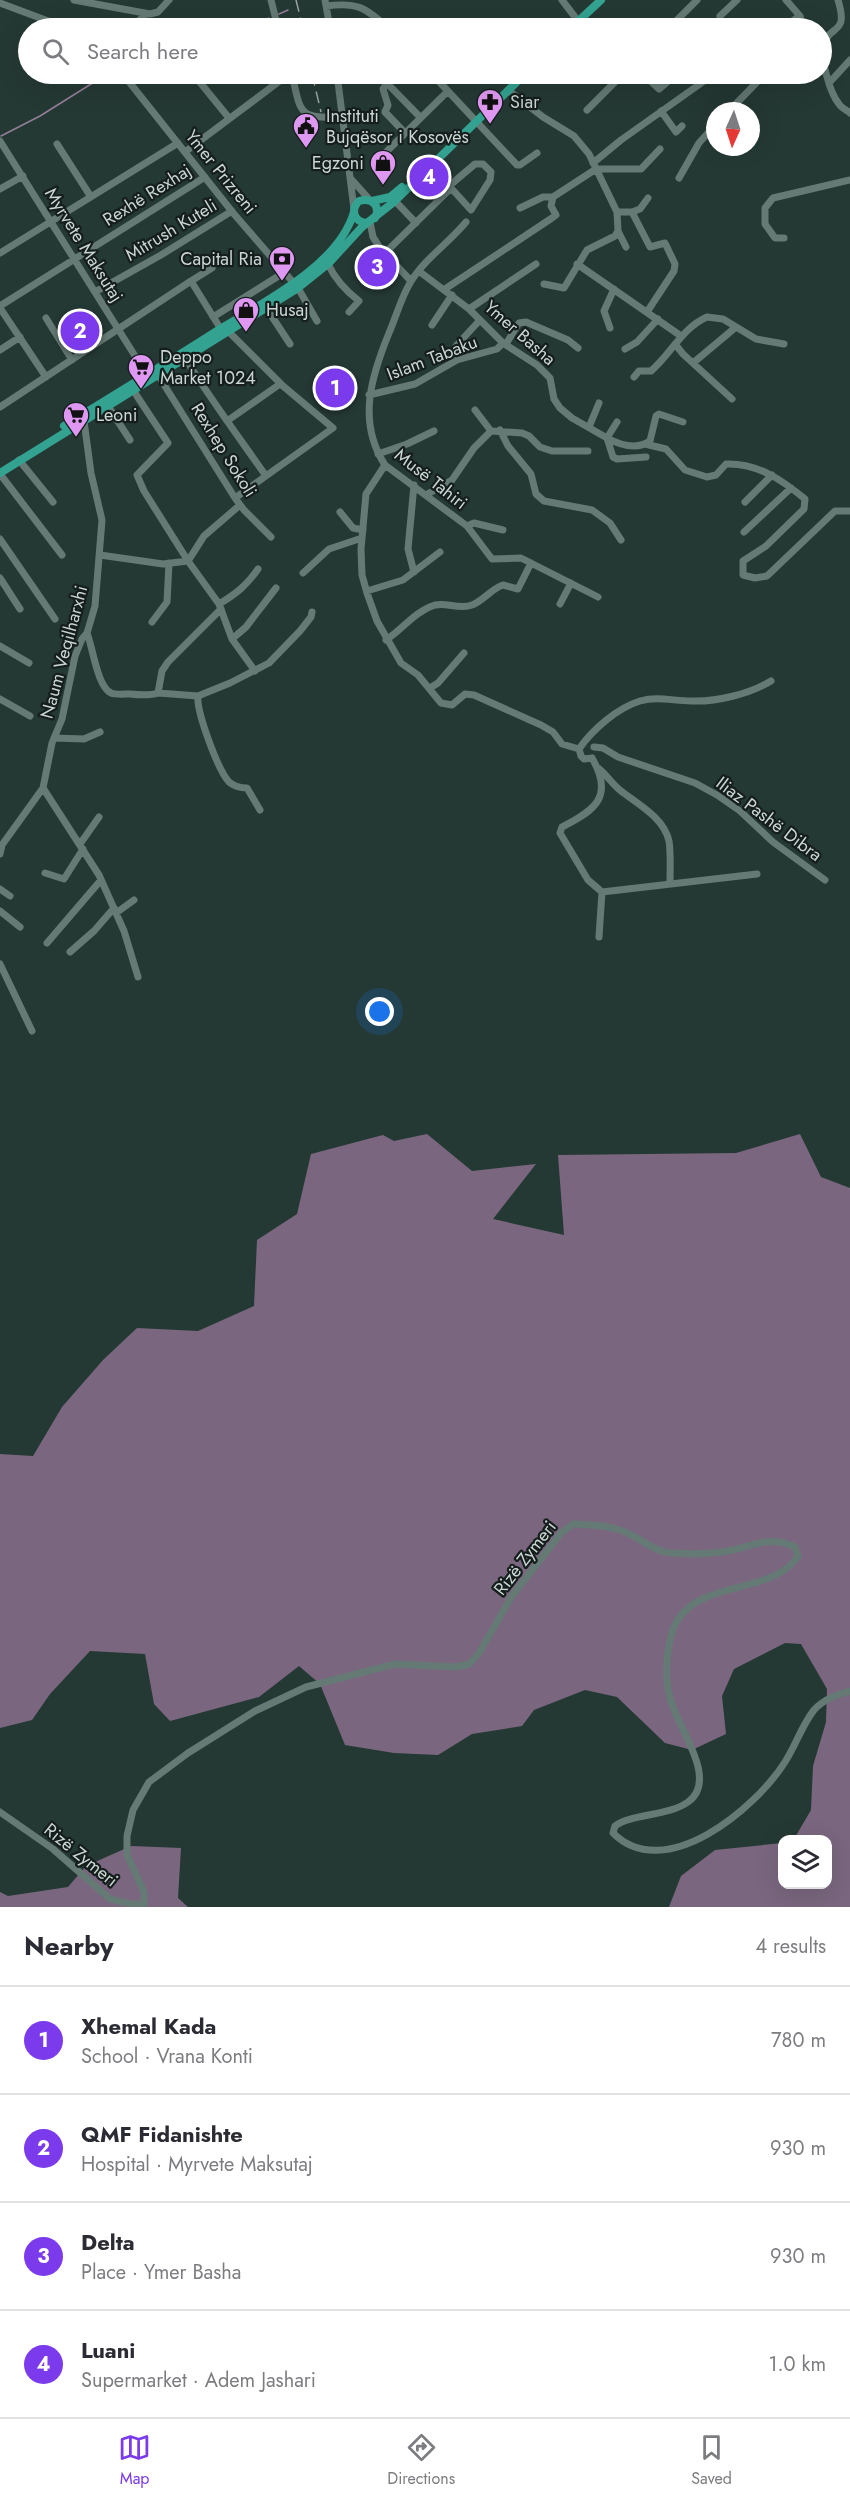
<!DOCTYPE html>
<meta charset="utf-8">
<style>
body{margin:0;font-family:Jost,sans-serif;background:#f2f2f3;color:#2b2b33}
.controls{position:absolute;right:18px;bottom:18px;display:grid;overflow:hidden;border-radius:12px;box-shadow:0 6px 24px #0002}
.controls button{width:54px;height:54px;display:grid;place-items:center;padding:0;border:0;border-bottom:2px solid #e1e1e2;background:#fff;color:#2b2b33;font:30px sans-serif}
.compass{position:absolute;left:706px;top:102px;width:54px;height:54px;border-radius:50%;background:#fff;box-shadow:0 6px 24px #0002;rotate:183deg}
.you{position:absolute;left:380px;top:1012px;width:21px;height:21px;margin:-15px;border:4px solid #fff;border-radius:50%;background:#1a73e8;box-shadow:0 0 0 9px #1a73e833}
.badge{display:grid;place-items:center;width:39px;height:39px;border-radius:50%;background:#7c3aed;color:#fff;font-size:20px;font-weight:700}
.pin{position:absolute;translate:-50% -50%;border:3px solid #fff;box-shadow:0 2px 6px #0006}
.list{margin:0;padding:0;list-style:none}
h2{display:flex;justify-content:space-between;align-items:center;height:78px;margin:0;padding:0 24px;font-size:26px}
h2 small{font-size:20px;font-weight:400;color:#7c7c81}
.list li{display:grid;grid-template-columns:39px 1fr auto;gap:18px;align-items:center;box-sizing:border-box;height:108px;padding:0 24px;border-top:2px solid #e1e1e2}
.list b{display:block;font-size:22px;white-space:nowrap}
.list p{margin:0;font-size:20px;white-space:nowrap;color:#7c7c81}
.list em{font-size:20px;font-style:normal;color:#7c7c81}
.icon{flex:none;width:33px;height:33px;fill:none;stroke:currentColor;stroke-width:2;stroke-linecap:round;stroke-linejoin:round}
.map{position:relative;flex:none;width:850px;height:1907px;overflow:hidden}
.search{position:absolute;background:#fff;box-shadow:0 6px 24px #0002;left:18px;right:18px;top:18px;height:66px;display:flex;align-items:center;gap:15px;box-sizing:border-box;padding:0 21px;border-radius:33px;color:#7c7c81;font-size:22px}
.sheet{height:510px;background:#fff}
nav{display:flex;justify-content:space-around;align-items:center;box-sizing:border-box;height:84px;border-top:2px solid #e1e1e2;background:#fff;font-size:16px;color:#7c7c81}
nav a{display:grid;justify-items:center;gap:3px}
nav .on{color:#7c3aed}
.map>svg:first-child{display:block}
.forest{fill:#7a677f}
.lines{fill:none;stroke-linecap:round;stroke-linejoin:round}
.stream{stroke:#937f98;stroke-width:1.5}
.minor{stroke:#657a75;stroke-width:7}
.major{stroke:#33a291;stroke-width:8}
.rail{stroke:#98a6a2;stroke-width:1.5;stroke-dasharray:12 6;stroke-linecap:butt}
.labels{text-anchor:middle;dominant-baseline:central;stroke-width:4.5;stroke-linejoin:round;paint-order:stroke}
.poi-label{font-size:18px;fill:#cad6d3;stroke:#151e1c;text-anchor:start}
.street-label{font-size:18px;fill:#cad6d3;stroke:#151e1c}
</style>
<div class="map">
<svg width="850" height="1907" viewBox="0 0 850 1907">
<rect width="100%" height="100%" fill="#253934"/>
<!-- forest -->
<path class="forest" d="M427,1134L472,1171L536,1164L493,1219L564,1235L558,1155L736,1153L800,1134L821,1177L850,1188V1907H669L681,1876L715,1850L782,1843V1884H828V1840L794,1839L811,1810L813,1766L826,1722L827,1689L801,1644L785,1643L734,1669L722,1696L726,1734L692,1750L665,1743L617,1697L585,1690L534,1710L522,1726L472,1734L438,1755L394,1753L345,1745L320,1684L299,1666L259,1697L170,1721L154,1704L145,1654L90,1651L50,1694L32,1720L0,1728V1454L33,1456L62,1407L103,1360L137,1328L198,1331L254,1306L257,1240L297,1214L311,1154L383,1135L394,1141Z
M131,1846L181,1848L178,1898L188,1907H0V1892L8,1896L68,1887L86,1866Z"/>
<g class="lines">
<!-- stream -->
<path class="stream" d="M279,14L288,10
M250,28L269,18
M1,136L40,116L107,74"/>
<!-- minor -->
<path class="minor" d="M74,0L150,14L158,12L169,0
M271,0L278,28
M325,0L330,28
M562,0L575,17
M786,0L800,16L803,28
M838,0C849,36 830,23 824,45C820,59 830,93 839,104C841,108 847,110 850,113
M0,3L67,28
M326,6C357,2 365,7 388,28
M720,16L737,0
M131,28L146,14
M669,28L697,0
M782,28L800,16
M195,74L194,75L229,118
M292,74C301,116 299,118 343,117
M337,74L354,209
M378,74L420,117
M432,74L517,165H520L537,153
M643,74L659,89L672,78
M126,78L234,214L298,288L317,321
M387,83L383,89L388,105L385,112L405,133
M829,83L850,60
M508,90L543,117L574,136L589,154L617,212L618,231L615,236L587,250L564,288L544,284
M587,110L623,74
M661,111L676,132L682,126
M729,111L765,74
M0,141L147,375
M57,144L91,197
M185,152L289,74
M377,161L448,91
M593,163L621,140L714,74
M431,166L471,210L490,180L491,172L483,164H475L449,186
M679,178L699,143L715,125
M352,180L369,199
M0,189L23,176
M395,201L416,223
M520,208L543,197H553
M617,212H632L650,247L665,243L675,264L674,271L647,312
M632,212L640,209L648,198
M370,222L373,237L380,248L411,281
M466,222C449,243 424,259 410,283C401,298 396,317 389,333C371,377 357,422 385,465L467,526L492,559L521,558L598,597
M618,231L626,247
M784,238H775L765,224V208L773,198L850,180
M0,253L178,143
M385,253L451,188
M328,264C335,279 346,291 359,301L349,312
M577,264L681,336
M420,272L469,309L503,343L537,365L550,378L554,399L560,408L572,418L607,438L613,457L617,459L646,457
M191,281L212,268
M445,289L552,218L556,215L551,206L553,197L596,169H641L660,149
M95,292L161,255L232,211
M0,306L205,177
M0,308L46,377
M267,309L290,344
M469,309L536,264
M213,317L285,272
M46,318L72,360
M432,325L452,295
M610,328L604,311L614,289
M229,332L283,386L333,428L235,498
M506,344L519,323L526,322L568,340L578,348
M675,344L683,354L732,399
M456,346L480,320
M625,349L637,342L658,319
M0,350L20,337
M183,355C209,397 238,436 266,476
M693,363L736,327
M158,375L235,498L244,510L271,537
M634,377L639,371H651C671,354 682,328 707,317L723,319L756,339L784,344
M133,390L168,443L137,475L144,491L188,561L219,604L232,639L255,671
M369,395L415,384L457,360L497,349L503,343
M108,406L130,440
M0,407L191,281L222,331
M475,410L491,431
M227,421L280,384
M617,422L607,438C620,445 637,450 650,441L656,416L659,414L683,422
M589,427L599,403
M500,430L508,446L531,474L536,494L544,501L592,510L610,523L621,540
M645,444L666,449L685,470L707,477L716,475L726,464C758,463 782,480 805,499L804,509L766,546L743,561V575L755,578L767,576L835,511H850
M378,454L407,444L434,431
M19,460L53,502
M385,465L366,494L361,549L362,575L367,593L377,621L401,663L418,675L441,703L452,705L465,694L474,695L541,725L553,732L562,744L579,749
M0,474L62,555
M426,495L452,480L474,448L491,431L522,433L529,436L540,447L552,451H588
M745,502L772,475
M340,512L353,528L363,530
M467,526L474,523L503,530
M744,532L791,488
M0,539L55,619
M100,555L163,564L188,561L204,536L240,505
M414,572L408,549L414,485
M303,573L329,549L362,538
M0,578L20,609
M367,591L403,580L440,552
M219,604C236,594 247,585 258,569
M560,604L571,583
M152,622L167,602L169,563
M87,633C93,648 97,686 111,693C116,695 124,694 130,694C139,695 149,696 158,693L198,696
M232,639L246,627L276,588
M386,640C403,629 415,611 435,605C447,602 459,610 472,605C483,601 491,589 503,585L518,589L531,563
M0,646L29,663
M430,688L438,683L464,653
M158,693L162,671L168,662L221,609
M0,699L30,716
M54,738L84,739L100,732
M594,747L603,748L618,757L695,783L717,795L740,811L773,842L825,880
M579,749C592,730 617,708 640,701C657,696 674,701 691,701C717,702 749,694 771,681
M579,749L581,756L584,759L592,758
M592,758C614,796 596,810 562,827L560,833L588,880L602,892
M598,768C607,775 612,784 621,791C638,804 664,818 669,841C671,854 670,869 670,883
M43,788L99,875L124,931L138,977
M260,810L247,788C240,788 234,786 229,782C218,770 196,711 198,696L230,683L269,663L300,631L311,617L312,612
M80,844L99,817
M0,854L2,845L43,788L52,743L62,719L75,656L82,639L87,633L95,606L102,520L91,473L84,421L81,417
M45,873L64,879L83,849
M0,889L10,896
M0,911L20,927
M116,913L134,900
M599,937L602,892L757,874
M47,943L101,880
M70,952L94,931L114,908
M0,964L32,1031
M0,1812L53,1849L110,1899L131,1904H144V1892L127,1855V1836L133,1810L149,1782L188,1753L255,1711L306,1687L395,1664L456,1667L469,1664L479,1653L512,1596L561,1533L573,1524C590,1525 610,1525 627,1533C642,1539 655,1553 673,1553C690,1554 711,1554 728,1551C753,1546 769,1535 795,1547L798,1556C774,1594 705,1580 679,1618C666,1636 664,1677 670,1698C676,1726 720,1779 688,1802C669,1816 630,1814 615,1826L613,1833C665,1885 756,1808 785,1762C796,1745 802,1725 814,1710C824,1699 836,1695 850,1691"/>
<!-- major -->
<path class="major" d="M571,28L601,0
M372,201L390,197L402,187
M367,223C354,222 350,210 359,201C372,197 381,206 375,218
M64,426C114,395 165,364 215,332C260,304 338,267 354,212
M0,473L298,288L328,264L362,227L395,201L525,74"/>
<!-- rail -->
<path class="rail" d="M296,0L303,28
M312,74L321,112"/>
</g>
<!-- icons -->
<defs>
<g id="pharmacy-pin" transform="scale(1.35)"><path d="M0 17L-7.5 6A9.5 9.5 0 1 1 7.5 6Z" fill="#df98f1" stroke="#151e1c"/><path d="M-2-6h4v4h4v4h-4v4h-4v-4h-4v-4h4Z" fill="#111"/></g>
<g id="civic-pin" transform="scale(1.35)"><path d="M0 17L-7.5 6A9.5 9.5 0 1 1 7.5 6Z" fill="#df98f1" stroke="#151e1c"/><path d="M-.6-6.5H3V-4.5H.6V-3L4-1V1h2V6H-6V1h2V-1L-.6-3ZM-1.2 2.5V6h2.4V2.5Z" fill="#111"/></g>
<g id="shop-pin" transform="scale(1.35)"><path d="M0 17L-7.5 6A9.5 9.5 0 1 1 7.5 6Z" fill="#df98f1" stroke="#151e1c"/><path d="M-5-2.5h2.3a2.7 3.5 0 0 1 5.4 0H5L5.5 6h-11ZM-1.5-2.5h3a1.5 2.3 0 0 0-3 0Z" fill="#111"/></g>
<g id="bank-pin" transform="scale(1.35)"><path d="M0 17L-7.5 6A9.5 9.5 0 1 1 7.5 6Z" fill="#df98f1" stroke="#151e1c"/><path d="M-6-4H6V4H-6ZM0-2.3a2.3 2.3 0 1 0 0 4.6a2.3 2.3 0 1 0 0-4.6Z" fill="#111"/></g>
<g id="supermarket-pin" transform="scale(1.35)"><path d="M0 17L-7.5 6A9.5 9.5 0 1 1 7.5 6Z" fill="#df98f1" stroke="#151e1c"/><path d="M-6-5.5h2.5l.6 2H6L4.5 2H-2.5L-4.4-4H-6ZM-1.5 3.2a1.3 1.3 0 1 0 .1 0ZM3 3.2a1.3 1.3 0 1 0 .1 0Z" fill="#111"/></g>
</defs>
<g fill-rule="evenodd">
<use href="#pharmacy-pin" x="490" y="102"/>
<use href="#civic-pin" x="306" y="126"/>
<use href="#shop-pin" x="383" y="163"/>
<use href="#bank-pin" x="282" y="259"/>
<use href="#shop-pin" x="246" y="310"/>
<use href="#supermarket-pin" x="141" y="367"/>
<use href="#supermarket-pin" x="76" y="415"/>
</g>
<g class="labels">
<!-- poi labels -->
<g class="poi-label">
<text x="510" y="102">Siar</text>
<text x="326" y="116">Instituti<tspan x="326" dy="21">Bujqësor i Kosovës</tspan></text>
<text x="364" y="163" text-anchor="end">Egzoni</text>
<text x="262" y="259" text-anchor="end">Capital Ria</text>
<text x="266" y="310">Husaj</text>
<text x="160" y="357">Deppo<tspan x="160" dy="21">Market 1024</tspan></text>
<text x="96" y="415">Leoni</text>
</g>
<!-- street labels -->
<g class="street-label">
<text transform="translate(221 172) rotate(51)">Ymer Prizreni</text>
<text transform="translate(147 195) rotate(-32)">Rexhë Rexhaj</text>
<text transform="translate(171 230) rotate(-31)">Mitrush Kuteli</text>
<text transform="translate(84 245) rotate(58)">Myrvete Maksutaj</text>
<text transform="translate(520 333) rotate(41)">Ymer Basha</text>
<text transform="translate(432 358) rotate(-21)">Islam Tabaku</text>
<text transform="translate(224 450) rotate(58)">Rexhep Sokoli</text>
<text transform="translate(431 479) rotate(38)">Musë Tahiri</text>
<text transform="translate(64 652) rotate(-75)">Naum Veqilharxhi</text>
<text transform="translate(769 819) rotate(37)">Iliaz Pashë Dibra</text>
<text transform="translate(525 1558) rotate(-52)">Rizë Zymeri</text>
<text transform="translate(81 1855) rotate(39)">Rizë Zymeri</text>
</g>
</g>
</svg>
<div class="controls">
<button><svg class="icon" aria-label="layers" viewBox="0 0 24 24"><path d="M12 4l9 5-9 5-9-5zM3 14l9 5 9-5"/></svg></button>
</div>
<svg class="compass" viewBox="-18 -18 36 36"><path d="M0-13l5 13h-10z" fill="#e53935"/><path d="M0 13l5-13h-10z" fill="#7c7c81"/></svg>
<div class="you"></div>
<div class="pin badge" style="left:335px;top:388px">1</div>
<div class="pin badge" style="left:80px;top:331px">2</div>
<div class="pin badge" style="left:377px;top:267px">3</div>
<div class="pin badge" style="left:429px;top:177px">4</div>
<div class="search"><svg class="icon" aria-label="search" viewBox="0 0 24 24"><circle cx="10" cy="10" r="6"/><path d="M15 15l6 6"/></svg>Search here</div>
</div>
<section class="sheet">
<h2>Nearby<small>4 results</small></h2>
<ul class="list">
<li><span class="badge">1</span><div><b>Xhemal Kada</b><p>School · Vrana Konti</p></div><em>780 m</em></li>
<li><span class="badge">2</span><div><b>QMF Fidanishte</b><p>Hospital · Myrvete Maksutaj</p></div><em>930 m</em></li>
<li><span class="badge">3</span><div><b>Delta</b><p>Place · Ymer Basha</p></div><em>930 m</em></li>
<li><span class="badge">4</span><div><b>Luani</b><p>Supermarket · Adem Jashari</p></div><em>1.0 km</em></li>
</ul>
</section>
<nav>
<a class="on"><svg class="icon" aria-label="map" viewBox="0 0 24 24"><path d="M3 6l6-2 6 2 6-2v14l-6 2-6-2-6 2zM9 4v14M15 6v14"/></svg>Map</a>
<a><svg class="icon" aria-label="directions" viewBox="0 0 24 24"><path d="M12 3l9 9-9 9-9-9zM9 14v-3h6M13 9l2 2-2 2"/></svg>Directions</a>
<a><svg class="icon" aria-label="saved" viewBox="0 0 24 24"><path d="M7 4h10v16l-5-4-5 4z"/></svg>Saved</a>
</nav>
